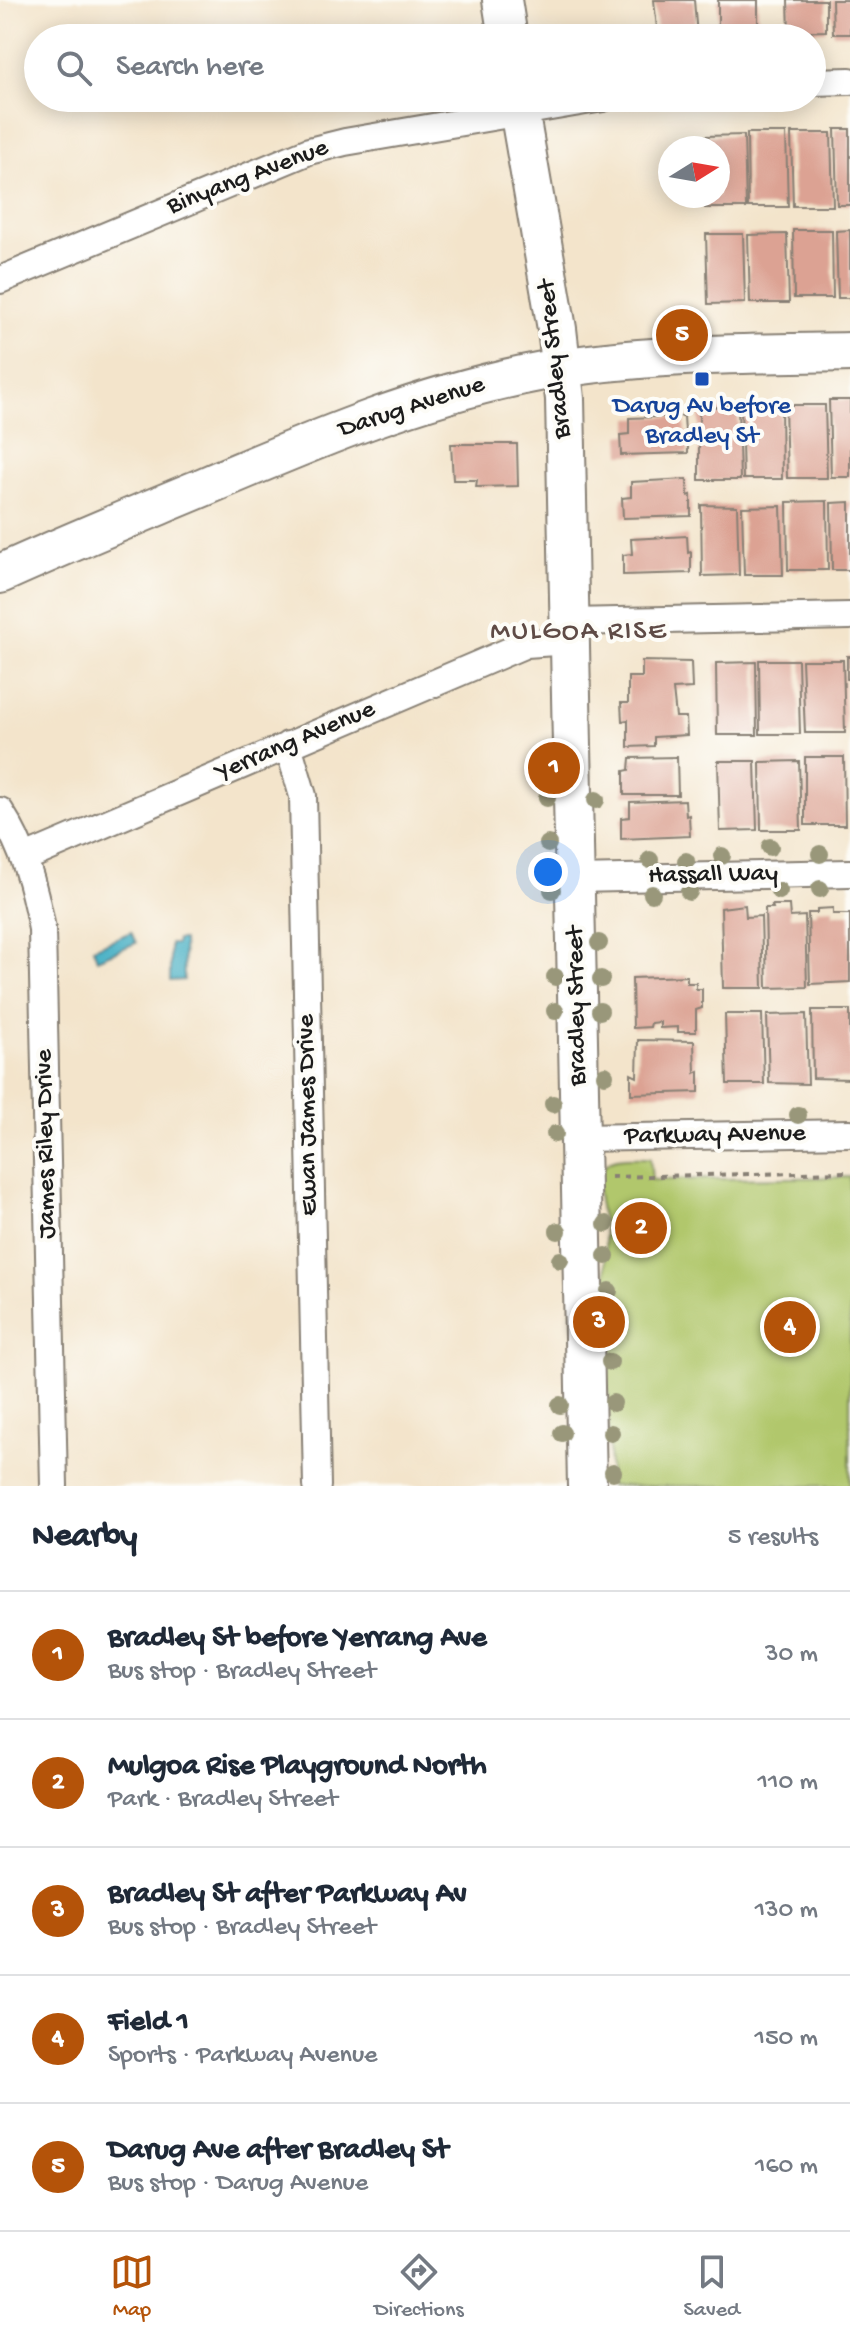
<!DOCTYPE html>
<meta charset="utf-8">
<style>
body{margin:0;font-family:"Gochi Hand",sans-serif;background:#f2f2f3;color:#1f2937}
.compass{position:absolute;left:658px;top:136px;width:72px;height:72px;border-radius:50%;background:#fff;box-shadow:0 4px 20px #0003;rotate:79deg}
.you{position:absolute;left:548px;top:872px;width:28px;height:28px;margin:-20px;border:6px solid #fff;border-radius:50%;background:#1a73e8;box-shadow:0 0 0 12px #1a73e833}
.badge{display:grid;place-items:center;width:52px;height:52px;border-radius:50%;background:#b45309;color:#fff;font-size:26px;font-weight:700}
.pin{position:absolute;translate:-50% -50%;border:4px solid #fff;box-shadow:0 2px 8px #0006}
.list{margin:0;padding:0;list-style:none}
h2{display:flex;justify-content:space-between;align-items:center;height:104px;margin:0;padding:0 32px;font-size:34px}
h2 small{font-size:26px;font-weight:400;color:#747a83}
.list li{display:grid;grid-template-columns:52px 1fr auto;gap:24px;align-items:center;box-sizing:border-box;height:128px;padding:0 32px;border-top:2px solid #e0e1e3}
.list b{display:block;font-size:30px;white-space:nowrap}
.list p{margin:0;font-size:26px;white-space:nowrap;color:#747a83}
.list em{font-size:26px;font-style:normal;color:#747a83}
.icon{flex:none;width:44px;height:44px;fill:none;stroke:currentColor;stroke-width:2;stroke-linecap:round;stroke-linejoin:round}
.map{position:relative;flex:none;width:850px;height:1486px;overflow:hidden}
.search{position:absolute;background:#fff;box-shadow:0 4px 20px #0003;left:24px;right:24px;top:24px;height:88px;display:flex;align-items:center;gap:20px;box-sizing:border-box;padding:0 28px;border-radius:44px;color:#747a83;font-size:30px}
.sheet{height:744px;background:#fff}
nav{display:flex;justify-content:space-around;align-items:center;box-sizing:border-box;height:112px;border-top:2px solid #e0e1e3;background:#fff;font-size:22px;color:#747a83}
nav a{display:grid;justify-items:center;gap:4px}
nav .on{color:#b45309}
.map>svg:first-child{display:block}
.green{fill:#b1c76c;stroke:#667244;stroke-width:2}
.water{fill:#45afc4;stroke:#306670;stroke-width:2}
.building{fill:#dca293}
.lines{fill:none;stroke-linecap:round;stroke-linejoin:round}
.street-casing{stroke:#888074;stroke-width:30}
.secondary-casing{stroke:#888074;stroke-width:42}
.path{stroke:#888074;stroke-width:4;stroke-dasharray:6 6;stroke-linecap:butt}
.street{stroke:#fff;stroke-width:26}
.secondary{stroke:#fff;stroke-width:38}
.tree{fill:#99977a}
.transit-dot{fill:#1a4fb4;stroke:#fdfcf7;stroke-width:3}
.labels{text-anchor:middle;dominant-baseline:central;stroke-width:8;stroke-linejoin:round;paint-order:stroke}
.street-label{font-size:26px;fill:#1c1c1c;stroke:#fdfcf7}
.transit-label{font-size:26px;fill:#164399;stroke:#fdfcf7}
.neighbourhood-label{font-size:28px;letter-spacing:2px;fill:#5f4b46;stroke:#fdfcf7}
</style>
<div class="map">
<svg width="850" height="1486" viewBox="0 0 850 1486">
<rect width="100%" height="100%" fill="#fdfcf7"/>
<filter id="ink" filterUnits="userSpaceOnUse"><feTurbulence type="fractalNoise" baseFrequency=".0125" numOctaves="2"/><feDisplacementMap in="SourceGraphic" scale="16" xChannelSelector="R" yChannelSelector="G"/><feConvolveMatrix kernelMatrix="1 2 1 2 8 2 1 2 1" color-interpolation-filters="sRGB"/></filter>
<filter id="wash" filterUnits="userSpaceOnUse"><feTurbulence type="fractalNoise" baseFrequency=".006" numOctaves="4" result="noise"/><feDisplacementMap in="SourceGraphic" scale="32" xChannelSelector="R" yChannelSelector="G"/><feGaussianBlur stdDeviation="1.8" result="paint"/><feColorMatrix in="noise" values="0 0 0 0 0 0 0 0 0 0 0 0 0 0 0 0 0 1.4 0 .05"/><feComposite in="paint" operator="in"/></filter>
<g filter="url(#wash)">
<rect width="100%" height="100%" fill="#f3e4cb"/>
<!-- green -->
<path class="green" d="M650,1158L652,1180L850,1177V1486H610L605,1233C602,1212 585,1165 617,1159C628,1157 640,1158 650,1158Z"/>
<!-- water -->
<path class="water" d="M131,932L136,943L97,959L93,948Z
M177,940H183L184,980L170,981V944H176Z"/>
<g id="blocks">
<!-- building -->
<path class="building" d="M654,0H694L697,36L658,38Z
M718,0H758V34H718Z
M788,0H826V31L789,32Z
M832,0H850V34H833Z
M835,129H850V205H837Z
M747,133H786L788,207H748Z
M791,133H831L833,206H793Z
M744,135L746,208H705V196H718V148H705V136Z
M793,230H832L833,298H794Z
M850,230V298H838L836,231Z
M706,234H743L745,303L708,304Z
M787,234L789,303H750L748,235Z
M829,400H850V477H831Z
M741,405H781L782,479H743Z
M785,405H825L827,478H787Z
M699,407H738L740,480H699Z
M684,416L685,432H688V453L621,455L620,435L629,434V418Z
M451,444H517L518,486L476,487L477,480H453Z
M687,479L688,496L691,495V516L623,518L622,498L631,497V482Z
M827,501L828,570H788L787,502Z
M850,502V570H832L831,503Z
M701,505L737,506L739,575L702,576Z
M781,506L783,575H744L742,507Z
M687,536L688,553L691,552V573L623,575V555L632,554L631,539Z
M847,656H850V679H847Z
M759,660H798L800,734H760Z
M802,660H843L845,733H805Z
M642,661L691,662L692,688L673,689L676,717H686L687,735L654,737V746L628,747V720L622,721L621,703H628V677H642Z
M756,662L757,735H717L716,663Z
M677,757L678,795H624V771L629,770L630,758Z
M805,757H844L845,825H805Z
M718,761H755L757,830L720,831Z
M799,761L801,830H761L760,762Z
M685,800L686,816L689,815L690,836L621,839V818L630,817V802Z
M745,905L746,917L761,916L763,988H723L721,908Z
M772,905H789L790,917L805,916L807,987L767,988L765,908H773Z
M833,908V914H850V982L810,984L808,913H817V909Z
M687,976V983H696V989H702V1008L696,1010V1032H678V1027L660,1028V1022L651,1023L650,1027L633,1028L632,978Z
M812,1010H850V1079L813,1078Z
M725,1014H762L764,1084H727Z
M806,1014L808,1084L769,1083L767,1015Z
M638,1040L694,1041L695,1073L699,1071V1092L631,1094V1074L637,1077Z"/>
</g>
</g>
<g filter="url(#ink)">
<use href="#blocks" fill-opacity="0" stroke="#888074" stroke-width="2"/>
<g class="lines">
<!-- street casing -->
<g class="street-casing">
<path id="street" d="M812,82L850,81
M0,280L309,151L345,142L603,98
M570,622L850,616
M288,745L303,796L317,1486
M0,811C24,848 34,886 42,929L54,1486
M25,858L526,644L570,641
M576,879L850,873
M581,1138L850,1133"/>
</g>
<!-- secondary casing -->
<g class="secondary-casing">
<path id="secondary" d="M502,0L508,38
M517,98L557,329L565,399L587,1486
M0,574C68,543 137,515 206,486C316,439 424,393 543,371C644,353 747,354 850,352"/>
</g>
<!-- path -->
<path class="path" d="M611,1177L850,1172"/>
<!-- street -->
<use href="#street" class="street"/>
<!-- secondary -->
<use href="#secondary" class="secondary"/>
</g>
<!-- trees -->
<g class="tree">
<circle cx="547" cy="798" r="9"/>
<circle cx="596" cy="800" r="9"/>
<circle cx="548" cy="844" r="9"/>
<circle cx="770" cy="847" r="9"/>
<circle cx="820" cy="854" r="9"/>
<circle cx="722" cy="856" r="9"/>
<circle cx="650" cy="860" r="9"/>
<circle cx="686" cy="861" r="9"/>
<circle cx="820" cy="889" r="9"/>
<circle cx="552" cy="890" r="9"/>
<circle cx="779" cy="891" r="9"/>
<circle cx="689" cy="892" r="9"/>
<circle cx="652" cy="894" r="9"/>
<circle cx="599" cy="943" r="9"/>
<circle cx="555" cy="977" r="9"/>
<circle cx="601" cy="979" r="9"/>
<circle cx="555" cy="1011" r="9"/>
<circle cx="600" cy="1011" r="9"/>
<circle cx="605" cy="1075" r="9"/>
<circle cx="553" cy="1104" r="9"/>
<circle cx="798" cy="1115" r="9"/>
<circle cx="555" cy="1134" r="9"/>
<circle cx="606" cy="1224" r="9"/>
<circle cx="558" cy="1231" r="9"/>
<circle cx="606" cy="1256" r="9"/>
<circle cx="560" cy="1260" r="9"/>
<circle cx="609" cy="1291" r="9"/>
<circle cx="609" cy="1324" r="9"/>
<circle cx="610" cy="1362" r="9"/>
<circle cx="613" cy="1403" r="9"/>
<circle cx="560" cy="1405" r="9"/>
<circle cx="562" cy="1433" r="9"/>
<circle cx="611" cy="1433" r="9"/>
<circle cx="613" cy="1472" r="9"/>
</g>
</g>
<!-- markers -->
<rect class="transit-dot" x="694" y="371" width="16" height="16" rx="4"/>
<g class="labels">
<!-- street labels -->
<g class="street-label">
<text transform="translate(248 178) rotate(-21)">Binyang Avenue</text>
<text transform="translate(556 359) rotate(-96)">Bradley Street</text>
<text transform="translate(412 408) rotate(-18)">Darug Avenue</text>
<text transform="translate(296 742) rotate(-23)">Yerrang Avenue</text>
<text transform="translate(713 876) rotate(-1)">Hassall Way</text>
<text transform="translate(578 1006) rotate(-91)">Bradley Street</text>
<text transform="translate(309 1115) rotate(-91)">Ewan James Drive</text>
<text transform="translate(715 1136) rotate(-1)">Parkway Avenue</text>
<text transform="translate(47 1144) rotate(-91)">James Riley Drive</text>
</g>
<!-- transit labels -->
<g class="transit-label">
<text x="702" y="407">Darug Av before<tspan x="702" dy="30">Bradley St</tspan></text>
</g>
<!-- neighbourhood labels -->
<g class="neighbourhood-label">
<text x="579" y="632">MULGOA RISE</text>
</g>
</g>
</svg>
<svg class="compass" viewBox="-18 -18 36 36"><path d="M0-13l5 13h-10z" fill="#e53935"/><path d="M0 13l5-13h-10z" fill="#747a83"/></svg>
<div class="you"></div>
<div class="pin badge" style="left:554px;top:768px">1</div>
<div class="pin badge" style="left:641px;top:1228px">2</div>
<div class="pin badge" style="left:599px;top:1322px">3</div>
<div class="pin badge" style="left:790px;top:1327px">4</div>
<div class="pin badge" style="left:682px;top:335px">5</div>
<div class="search"><svg class="icon" aria-label="search" viewBox="0 0 24 24"><circle cx="10" cy="10" r="6"/><path d="M15 15l6 6"/></svg>Search here</div>
</div>
<section class="sheet">
<h2>Nearby<small>5 results</small></h2>
<ul class="list">
<li><span class="badge">1</span><div><b>Bradley St before Yerrang Ave</b><p>Bus stop · Bradley Street</p></div><em>30 m</em></li>
<li><span class="badge">2</span><div><b>Mulgoa Rise Playground North</b><p>Park · Bradley Street</p></div><em>110 m</em></li>
<li><span class="badge">3</span><div><b>Bradley St after Parkway Av</b><p>Bus stop · Bradley Street</p></div><em>130 m</em></li>
<li><span class="badge">4</span><div><b>Field 1</b><p>Sports · Parkway Avenue</p></div><em>150 m</em></li>
<li><span class="badge">5</span><div><b>Darug Ave after Bradley St</b><p>Bus stop · Darug Avenue</p></div><em>160 m</em></li>
</ul>
</section>
<nav>
<a class="on"><svg class="icon" aria-label="map" viewBox="0 0 24 24"><path d="M3 6l6-2 6 2 6-2v14l-6 2-6-2-6 2zM9 4v14M15 6v14"/></svg>Map</a>
<a><svg class="icon" aria-label="directions" viewBox="0 0 24 24"><path d="M12 3l9 9-9 9-9-9zM9 14v-3h6M13 9l2 2-2 2"/></svg>Directions</a>
<a><svg class="icon" aria-label="saved" viewBox="0 0 24 24"><path d="M7 4h10v16l-5-4-5 4z"/></svg>Saved</a>
</nav>
